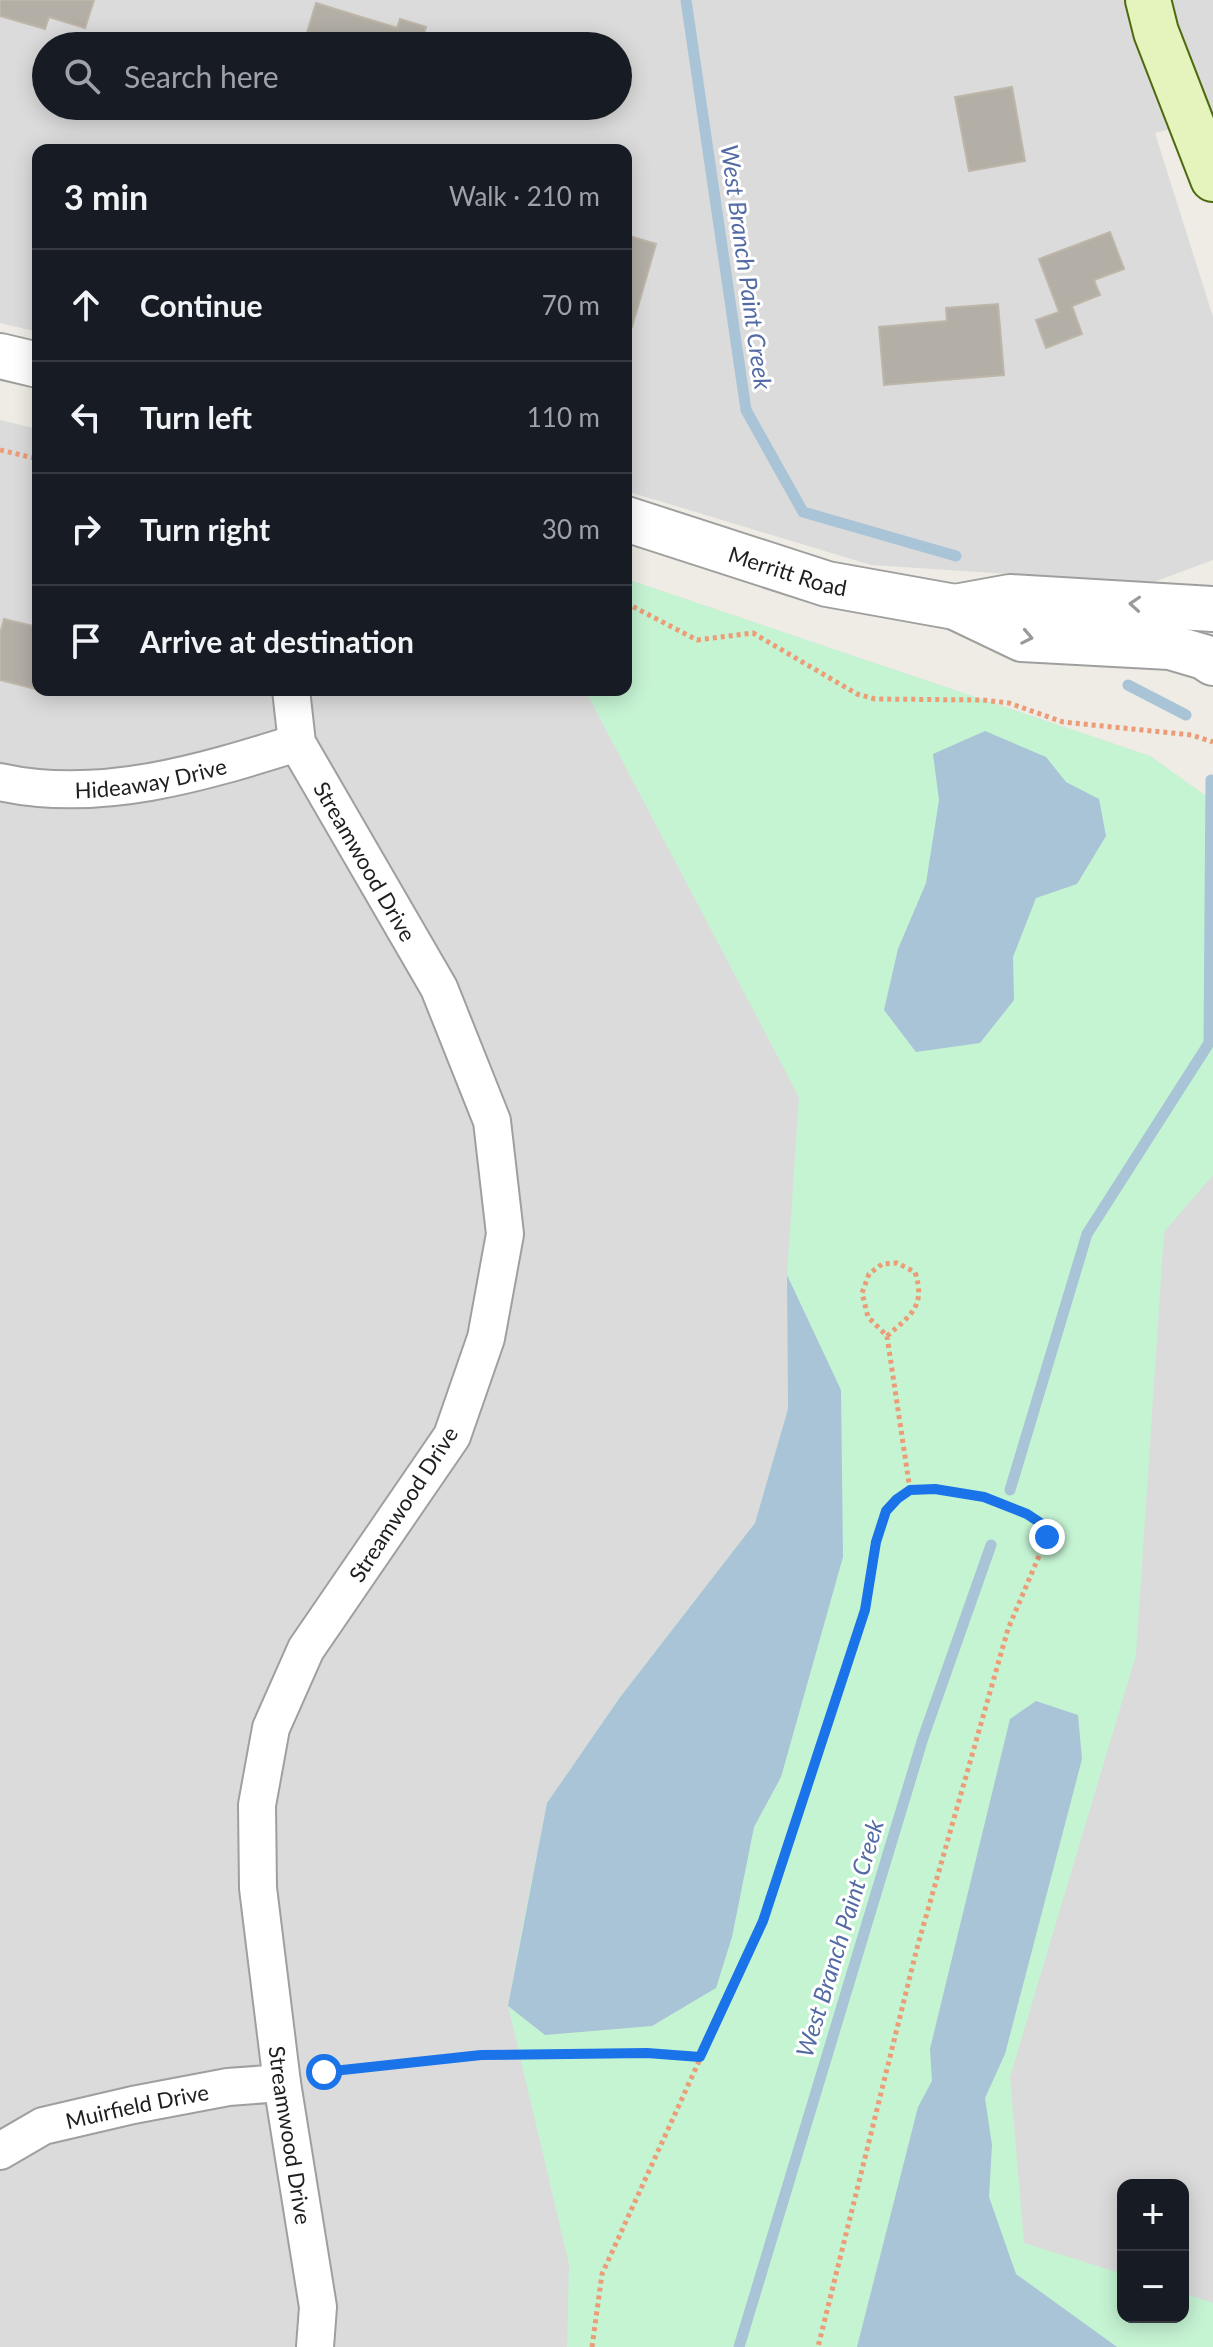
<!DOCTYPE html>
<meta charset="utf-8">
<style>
body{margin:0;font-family:Lato,sans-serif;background:#20242c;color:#f1f3f6}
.controls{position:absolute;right:24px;bottom:24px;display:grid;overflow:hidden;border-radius:16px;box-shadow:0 4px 20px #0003}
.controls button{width:72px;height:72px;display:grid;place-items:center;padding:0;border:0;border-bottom:2px solid #363941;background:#171b24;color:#f1f3f6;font:40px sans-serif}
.stop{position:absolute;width:24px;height:24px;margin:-18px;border:6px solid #1a73e8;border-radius:50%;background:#fff}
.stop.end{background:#1a73e8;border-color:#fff;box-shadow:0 2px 8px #0008}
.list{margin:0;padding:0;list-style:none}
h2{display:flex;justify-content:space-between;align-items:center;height:104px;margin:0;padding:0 32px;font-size:34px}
h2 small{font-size:26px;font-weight:400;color:#9ea1a6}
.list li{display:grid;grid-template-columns:52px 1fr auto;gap:24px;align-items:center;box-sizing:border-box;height:112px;padding:0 32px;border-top:2px solid #363941}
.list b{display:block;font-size:30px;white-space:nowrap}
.list em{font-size:26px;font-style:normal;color:#9ea1a6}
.icon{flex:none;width:44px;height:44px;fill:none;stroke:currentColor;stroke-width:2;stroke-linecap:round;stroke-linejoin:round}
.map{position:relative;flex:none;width:1213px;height:2347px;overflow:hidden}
.search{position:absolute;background:#171b24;box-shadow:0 4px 20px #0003;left:32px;top:32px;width:600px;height:88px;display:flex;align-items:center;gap:20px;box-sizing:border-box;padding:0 28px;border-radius:44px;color:#9ea1a6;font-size:30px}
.panel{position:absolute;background:#171b24;box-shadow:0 4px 20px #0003;left:32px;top:144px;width:600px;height:552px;border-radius:16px}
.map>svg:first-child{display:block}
.residential{fill:#dbdbdb;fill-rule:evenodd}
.park{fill:#c5f4d3}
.water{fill:#a9c3d7}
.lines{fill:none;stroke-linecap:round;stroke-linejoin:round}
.stream{stroke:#a9c3d7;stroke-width:11}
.building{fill:#b3afa7;stroke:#beb6a8;stroke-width:2}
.minor-casing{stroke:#9f9f9f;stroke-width:40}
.tertiary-casing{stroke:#9f9f9f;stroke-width:48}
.secondary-casing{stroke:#4d6a0f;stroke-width:48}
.path{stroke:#ec9c77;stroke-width:5;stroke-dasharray:4 4;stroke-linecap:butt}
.minor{stroke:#fff;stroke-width:36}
.tertiary{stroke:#fff;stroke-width:44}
.secondary{stroke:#e5f3bd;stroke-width:44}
.oneway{stroke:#9a9a9a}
.route{stroke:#1a73e8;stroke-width:10}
.labels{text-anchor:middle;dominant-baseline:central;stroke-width:6;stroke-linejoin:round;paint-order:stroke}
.street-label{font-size:22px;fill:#1e1e1e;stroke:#fff}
.water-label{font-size:24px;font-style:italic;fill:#536ba4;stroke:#fff}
</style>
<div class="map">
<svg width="1213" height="2347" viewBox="0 0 1213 2347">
<rect width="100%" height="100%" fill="#eeece4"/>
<!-- residential -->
<path class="residential" d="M0,0H1213V119L1155,133L1213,317V560L1151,583L871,565L626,491V150H38V332L0,323ZM46,46H618V106H46Z
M0,420L38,429V690H626V579L1150,756L1213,801V2347H0ZM1123,2185H1183V2317H1123Z"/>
<!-- park -->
<path class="park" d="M626,579L1150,756L1213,801V1175L1164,1232L1136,1655L1010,2077L1024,2243L1123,2274V2317H1183V2293L1213,2303V2347H567L569,2264L508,2006L521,1934L547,1803L621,1696L755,1523L788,1409L787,1275L799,1097L585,690H626Z"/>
<!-- water -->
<path class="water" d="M985,731L1046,757L1066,782L1099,799L1106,836L1077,884L1036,898L1013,957L1014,1000L980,1043L916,1052L884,1010L898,949L926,883L939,800L933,754Z
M787,1275L841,1390L843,1557L781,1777L754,1827L732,1937L716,1988L652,2026L545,2035L508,2006L547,1803L621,1696L755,1523L788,1409Z
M1036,1701L1078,1715L1082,1759L1005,2054L985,2098L992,2145L989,2197L1016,2274L1117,2347H857L918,2107L932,2081L930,2049L1010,1719Z"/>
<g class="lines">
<!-- stream -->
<path class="stream" d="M686,0L746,410L803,512L956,556
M1128,685L1186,715
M1010,1490L1087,1234L1209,1043L1211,780
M739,2347L923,1738L991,1545"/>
</g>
<!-- building -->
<path class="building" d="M0,0H94L85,28L49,17L45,29L0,16Z
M316,3L397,28L400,19L426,27L420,46H303Z
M1012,87L1025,161L969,171L955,97Z
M364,106H402L399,117Z
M1110,232L1124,269L1094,280L1100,295L1072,306L1082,334L1046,348L1036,320L1059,312L1039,259Z
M626,235L656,244L632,327L626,325Z
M998,304L1004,375L884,385L879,327L947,321L946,308Z
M4,619L33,626L34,622L38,623V684L36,689L0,680V634Z"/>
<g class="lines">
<!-- minor casing -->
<g class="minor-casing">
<g id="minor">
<path id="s1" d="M291,690L297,743L439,988L492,1121L505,1234L486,1338L452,1436L306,1649L271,1728L257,1805L258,1888L282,2083L318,2307L315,2347"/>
<path id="s2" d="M0,782C100,804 201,773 297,743"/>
<path id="s3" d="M0,2151L43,2126L133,2105L228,2087L282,2083"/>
</g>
</g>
<!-- tertiary casing -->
<g class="tertiary-casing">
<g id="tertiary">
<path d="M0,356L38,365"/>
<path id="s4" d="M626,519L827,584L955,607L1022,639L1170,647L1204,657L1213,663"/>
<path d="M955,607L1010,597L1213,609"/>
</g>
</g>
<!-- secondary casing -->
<g class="secondary-casing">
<path id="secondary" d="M1148,0L1156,32L1213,179"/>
</g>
<!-- path -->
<path class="path" d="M0,450L38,459
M626,603L697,640L753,633L857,694L875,699L983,700L1009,703L1063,722L1192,735L1213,742
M887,1336C911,1315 926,1306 915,1272L897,1263L882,1264L869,1274L862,1293L868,1317L887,1336L910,1490
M324,2072L481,2055L647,2053L700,2057
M592,2347L602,2274L763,1921L865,1610L876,1542L886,1511L897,1499L910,1490L935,1489L984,1497L1027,1514L1042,1524L1047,1537L1008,1629L917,1948L818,2347"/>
<!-- minor -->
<use href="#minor" class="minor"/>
<!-- tertiary -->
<use href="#tertiary" class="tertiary"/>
<!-- secondary -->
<use href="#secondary" class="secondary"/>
</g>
<!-- one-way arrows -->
<defs><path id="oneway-chevron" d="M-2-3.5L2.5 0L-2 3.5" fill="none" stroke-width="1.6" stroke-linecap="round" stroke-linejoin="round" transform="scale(2)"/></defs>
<g class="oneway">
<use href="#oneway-chevron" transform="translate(1135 604) rotate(-176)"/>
<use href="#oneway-chevron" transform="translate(1027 637) rotate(11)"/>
</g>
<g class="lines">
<!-- route -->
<path class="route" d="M324,2072L481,2055L647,2053L700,2057L763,1921L865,1610L876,1542L886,1511L897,1499L910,1490L935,1489L984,1497L1027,1514L1042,1524L1047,1537"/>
</g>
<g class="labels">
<!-- street labels -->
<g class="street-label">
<text stroke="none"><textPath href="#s4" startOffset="170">Merritt Road</textPath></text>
<text stroke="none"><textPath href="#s2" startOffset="152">Hideaway Drive</textPath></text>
<text stroke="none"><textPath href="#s1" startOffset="190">Streamwood Drive</textPath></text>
<text transform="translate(403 1504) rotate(-57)">Streamwood Drive</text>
<text stroke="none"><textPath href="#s3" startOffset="146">Muirfield Drive</textPath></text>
<text stroke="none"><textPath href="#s1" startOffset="1558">Streamwood Drive</textPath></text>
</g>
<!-- water labels -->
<g class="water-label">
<text transform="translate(747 267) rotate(82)">West Branch Paint Creek</text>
<text transform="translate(839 1938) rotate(-73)">West Branch Paint Creek</text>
</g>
</g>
</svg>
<div class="controls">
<button>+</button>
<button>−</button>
</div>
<div class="stop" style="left:324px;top:2072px"></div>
<div class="stop end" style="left:1047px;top:1537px"></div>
<div class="search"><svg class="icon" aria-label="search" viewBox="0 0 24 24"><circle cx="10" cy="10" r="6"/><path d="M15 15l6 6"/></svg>Search here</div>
<section class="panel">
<h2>3 min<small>Walk · 210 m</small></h2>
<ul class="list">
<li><svg class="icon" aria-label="ahead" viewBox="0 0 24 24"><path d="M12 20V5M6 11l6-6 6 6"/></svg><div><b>Continue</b></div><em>70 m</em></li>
<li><svg class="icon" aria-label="left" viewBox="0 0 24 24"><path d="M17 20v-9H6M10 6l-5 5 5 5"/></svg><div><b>Turn left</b></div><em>110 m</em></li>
<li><svg class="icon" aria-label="right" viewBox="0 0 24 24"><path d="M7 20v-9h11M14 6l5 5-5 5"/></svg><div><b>Turn right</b></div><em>30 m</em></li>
<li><svg class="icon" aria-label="arrive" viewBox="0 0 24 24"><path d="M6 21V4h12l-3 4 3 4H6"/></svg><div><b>Arrive at destination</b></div></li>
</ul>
</section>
</div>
